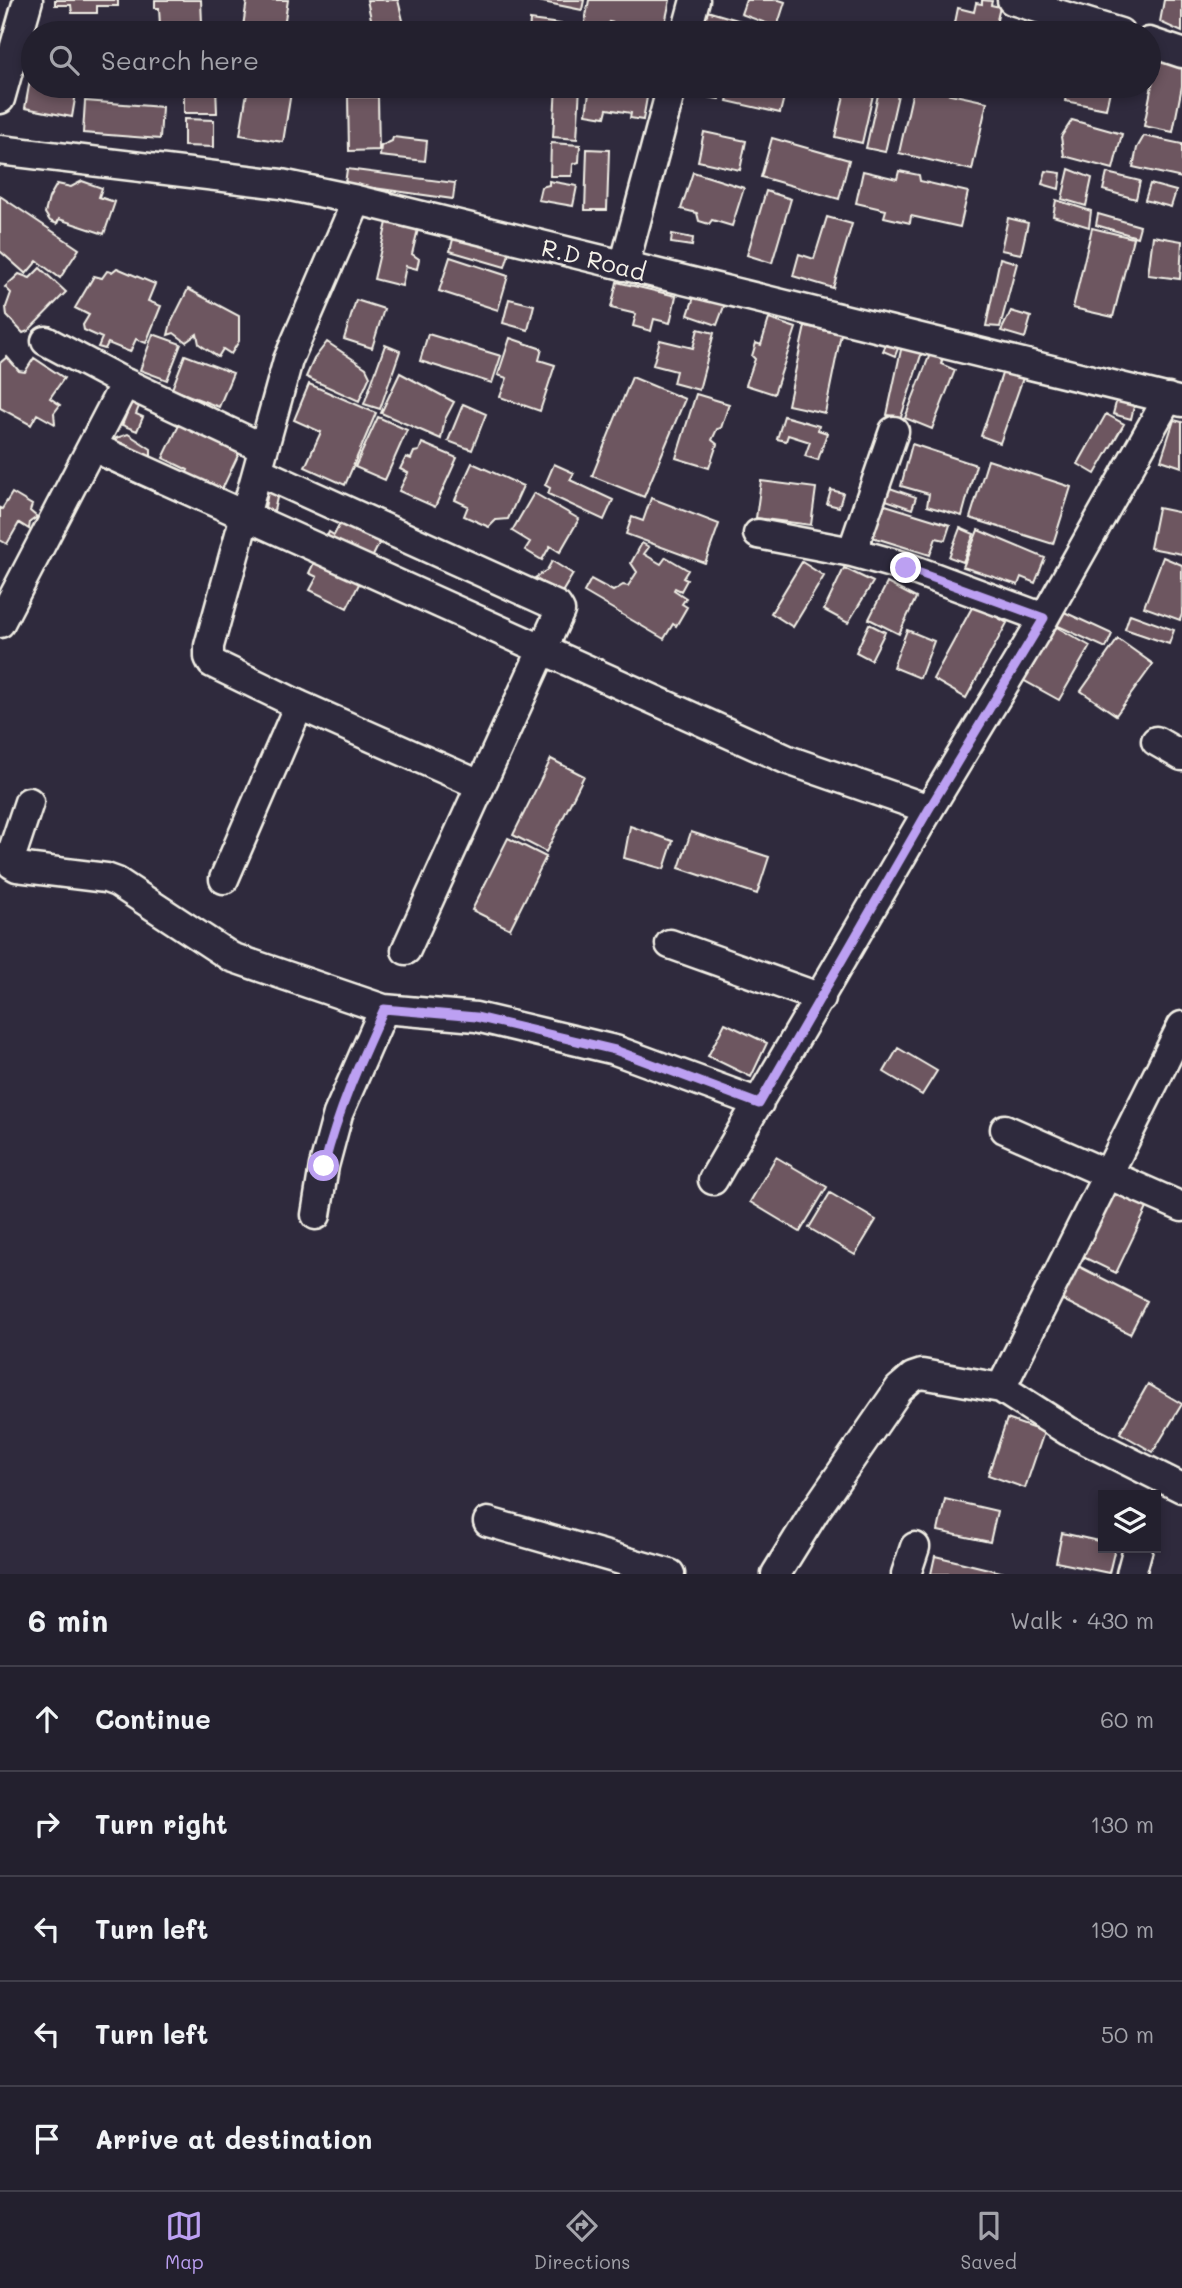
<!DOCTYPE html>
<meta charset="utf-8">
<style>
body{margin:0;font-family:Mali,sans-serif;background:#2b2836;color:#f1f3f6}
.controls{position:absolute;right:21px;bottom:21px;display:grid;overflow:hidden;border-radius:0px;box-shadow:0 4px 10px #0003}
.controls button{width:63px;height:63px;display:grid;place-items:center;padding:0;border:0;border-bottom:2px solid #403e4a;background:#23202e;color:#f1f3f6;font:35px sans-serif}
.stop{position:absolute;width:21px;height:21px;margin:-16px;border:5px solid #bca0f2;border-radius:50%;background:#fff}
.stop.end{background:#bca0f2;border-color:#fff;box-shadow:0 2px 7px #0008}
.list{margin:0;padding:0;list-style:none}
h2{display:flex;justify-content:space-between;align-items:center;height:91px;margin:0;padding:0 28px;font-size:30px}
h2 small{font-size:23px;font-weight:400;color:#a3a3aa}
.list li{display:grid;grid-template-columns:46px 1fr auto;gap:21px;align-items:center;box-sizing:border-box;height:105px;padding:0 28px;border-top:2px solid #403e4a}
.list b{display:block;font-size:26px;white-space:nowrap}
.list em{font-size:23px;font-style:normal;color:#a3a3aa}
.icon{flex:none;width:38px;height:38px;fill:none;stroke:currentColor;stroke-width:2;stroke-linecap:round;stroke-linejoin:round}
.map{position:relative;flex:none;width:1182px;height:1574px;overflow:hidden}
.search{position:absolute;background:#23202e;box-shadow:0 4px 10px #0003;left:21px;right:21px;top:21px;height:77px;display:flex;align-items:center;gap:18px;box-sizing:border-box;padding:0 24px;border-radius:38px;color:#a3a3aa;font-size:26px}
.sheet{height:616px;background:#23202e}
nav{display:flex;justify-content:space-around;align-items:center;box-sizing:border-box;height:98px;border-top:2px solid #403e4a;background:#23202e;font-size:19px;color:#a3a3aa}
nav a{display:grid;justify-items:center;gap:4px}
nav .on{color:#bca0f2}
.map>svg:first-child{display:block}
.building{fill:#6d5660;stroke:#f4f1e8;stroke-width:2}
.lines{fill:none;stroke-linecap:round;stroke-linejoin:round}
.minor-casing{stroke:#f4f1e8;stroke-width:33}
.minor{stroke:#2f2a3d;stroke-width:28}
.route{stroke:#bca0f2;stroke-width:9}
.labels{text-anchor:middle;dominant-baseline:central;stroke-width:5;stroke-linejoin:round;paint-order:stroke}
.street-label{font-size:24px;fill:#f4f1e8;stroke:#2f2a3d}
</style>
<div class="map">
<svg width="1182" height="1574" viewBox="0 0 1182 1574">
<rect width="100%" height="100%" fill="#2f2a3d"/>
<filter id="ink" filterUnits="userSpaceOnUse"><feTurbulence type="fractalNoise" baseFrequency=".0143" numOctaves="2"/><feDisplacementMap in="SourceGraphic" scale="14" xChannelSelector="R" yChannelSelector="G"/><feConvolveMatrix kernelMatrix="1 2 1 2 8 2 1 2 1" color-interpolation-filters="sRGB"/></filter>
<g filter="url(#ink)">
<!-- building -->
<path class="building" d="M55,0H118V6H97V13H72L71,5H55Z
M155,0H201L202,23L160,26L159,8H155Z
M247,0H288L283,33H242Z
M367,0H398L406,33H374Z
M533,0H584L582,10Z
M589,0H670L663,33H612L614,23L609,22L607,33L584,27Z
M746,0H779L785,2L777,27L741,14Z
M982,0L992,1L991,5L1000,7L994,33H953L958,8L974,12L976,3L982,4Z
M1164,0H1182V32L1160,22Z
M707,11L741,21L738,33H701Z
M530,20L590,28V33H529Z
M750,27L782,33H749Z
M1158,54L1182,59V86L1173,132L1144,126Z
M33,63V86H85L84,89L76,93L72,117L25,108Z
M184,86H216L217,113H184Z
M248,86H292L283,142L240,135Z
M556,86H580L577,139L553,137Z
M590,86H649L643,120L630,118L631,113L607,109L605,117L586,114Z
M703,86H721L719,99L701,96Z
M731,86H753L785,93L780,113L727,101Z
M846,86H875L862,143L835,137Z
M880,86H900L885,152L866,148Z
M914,86L987,102L972,170L899,153Z
M1068,86H1111L1106,109L1065,101Z
M348,97H378L379,150L349,151Z
M85,101L162,107L160,139L83,133Z
M184,119L214,120V147L184,146Z
M1072,120L1122,134L1113,169L1064,156L1061,137Z
M704,132L746,141L740,170L698,161Z
M1144,136L1182,144V178L1133,167L1137,148Z
M393,137L427,141L425,161L380,156L381,146L392,141Z
M772,138L849,160L839,199L761,177Z
M551,143L580,145L579,162L573,164L572,176H550Z
M587,149L609,150L607,210H585Z
M347,169L455,183L453,199L345,184Z
M1069,169L1092,178L1086,206L1062,199Z
M863,171L897,179L899,171L919,175L920,181L968,192L960,227L911,216L910,223L884,217L886,210L856,203Z
M1046,171L1061,173L1059,189L1042,184Z
M693,172L744,188L732,226L712,220L709,224L699,221L697,213L681,209Z
M1107,173L1140,181L1136,199L1103,190Z
M82,181L102,188L99,197L115,202L104,234L59,219L57,224L50,221L45,213L49,198L57,184L71,187Z
M549,181L577,186L573,206L538,200L541,187L549,185Z
M1150,184L1176,191L1171,207L1145,200Z
M766,191L791,199L772,263L747,255Z
M0,196L79,249L60,278L37,261L26,274L0,251Z
M1056,200L1091,211L1089,227L1053,216Z
M1098,214L1140,226L1137,237L1096,225Z
M827,217L852,224L833,288L793,276L799,254L814,259Z
M388,218L419,225L412,254L419,259L417,269L406,266L402,286L374,279Z
M1008,218L1028,223L1021,254L1001,250Z
M1092,228L1133,238L1113,317L1073,308Z
M455,231L511,247L505,267L450,251Z
M672,234L693,238L692,246L671,243Z
M1153,236L1182,241L1180,279L1148,275Z
M450,257L508,276L498,310L439,291Z
M1000,258L1017,263L1000,327L986,326Z
M40,268L66,292L28,331L23,333L7,316L6,307L11,293L5,287L19,274L30,278Z
M117,268L155,284L148,301L161,306L146,343L136,339L130,352L108,343L105,349L98,347L102,338L84,330L83,325L89,315L75,308L94,276L102,278L107,271L112,272Z
M617,282L676,296L670,323L654,319L651,331L633,326L636,314L611,308Z
M188,289L239,316V341L231,354L223,349L218,357L199,344L197,334L186,342L174,333L168,335L171,323Z
M696,291L726,301L717,325L688,315Z
M509,299L534,305L528,330L503,323Z
M356,300L384,309L372,348L344,339Z
M1011,311L1031,317L1025,338L1001,331Z
M769,319L796,328L774,394L746,385L755,359L752,356L756,343L761,345Z
M805,326L841,334L825,413L788,405Z
M698,329L714,333L699,390L673,383L676,371L653,365L660,340L693,348Z
M153,334L181,344L167,380L140,370Z
M428,334L501,356L492,383L420,361Z
M510,338L542,349L539,360L555,365L540,411L500,397L507,378L498,375Z
M889,338L900,343L895,356L883,351Z
M327,342L366,368L370,376L359,401L306,377L314,359Z
M385,345L400,351L380,409L364,404Z
M902,345L922,352L901,417L887,415Z
M932,349L944,354L941,364L955,370L932,429L905,418Z
M185,355L233,373L219,407L172,389Z
M7,357L19,371L25,372L34,358L64,378L50,398L60,405L54,413L55,424L37,414L31,425L0,408V363Z
M1004,368L1024,375L1000,443L981,436Z
M400,373L454,402L445,419L441,439L381,413Z
M632,377L685,399L644,497L592,476Z
M309,384L376,413L345,485L305,467L321,432L294,420Z
M696,394L729,404L721,428L717,429L712,440L717,444L709,468L676,458Z
M1117,399L1135,402L1131,419L1113,414Z
M132,401L140,404L136,414L143,417L137,431L122,425Z
M463,404L486,414L472,450L448,441Z
M1106,414L1124,424L1095,474L1078,464Z
M784,416L819,426L818,430L827,433L818,460L805,456L810,442L788,435L786,441L777,439Z
M378,417L407,430L385,480L355,467Z
M182,419L242,447L210,515L175,498L188,470L163,458Z
M1174,420L1182,422V467L1161,460Z
M128,434L151,449V458L167,469L156,493L102,468L116,438Z
M422,443L457,458L435,507L399,491L408,473L400,469L406,457L411,459L414,452L419,451Z
M912,444L976,465L962,516L927,506L929,494L901,486Z
M988,460L1071,487L1053,544L970,518Z
M472,463L523,486L508,519L496,520L489,527L464,516L468,506L455,500Z
M554,464L574,473L570,480L613,500L604,520L548,494L550,488L545,485Z
M761,481L816,488L811,525L756,518Z
M881,485L916,497L912,509L877,497Z
M269,487L279,489L273,515L264,513Z
M831,490L843,493L839,507L827,504Z
M12,493L32,505L30,511L37,517L30,522L29,529L19,523L7,544L0,540V508L2,509Z
M534,493L579,519L560,552L550,546L542,560L525,550L530,542L512,531Z
M651,498L719,524L705,563L626,534L632,517L643,521Z
M879,503L950,525L945,540L936,538L930,555L869,536Z
M1158,508L1182,513V554L1150,548Z
M342,520L383,536L347,608L310,590L317,577L309,573L329,532L334,535Z
M960,528L974,534L963,562L949,557Z
M978,530L1045,558L1035,583L1021,577L1018,585L963,567Z
M642,543L649,547L644,554L661,564L666,557L688,570L683,578L687,580L681,591L675,588L674,590L686,598L682,604L687,607L676,626L673,624L664,639L584,592L591,579L613,591L623,585L628,586L637,572L631,563Z
M1163,557L1182,565V614L1180,620L1144,607Z
M552,561L573,574L561,594L535,578L547,570Z
M802,562L824,576L793,627L771,613Z
M844,568L873,582L848,623L824,610Z
M887,583L916,598L899,634L869,619Z
M974,604L1007,623L966,698L933,679Z
M1062,611L1112,634L1106,648L1056,625Z
M1130,614L1174,630L1169,644L1125,629Z
M869,624L885,632L871,660L856,652Z
M1053,625L1090,646L1059,700L1023,680Z
M907,630L934,641L920,678L893,667Z
M1118,639L1153,664L1116,715L1081,691Z
M551,759L584,776L546,852L513,835Z
M630,826L673,841L664,869L624,858Z
M691,832L769,857L757,894L679,868Z
M508,838L546,857L510,929L472,910Z
M725,1023L767,1043L751,1077L708,1056Z
M898,1048L937,1071L922,1095L884,1072Z
M776,1157L827,1187L800,1232L750,1202Z
M1111,1189L1148,1206L1116,1273L1079,1255Z
M830,1193L876,1220L855,1255L809,1228Z
M1078,1266L1147,1301L1130,1334L1061,1299Z
M1148,1384L1182,1404L1153,1452L1120,1433Z
M1007,1419L1044,1432L1025,1488L988,1475Z
M945,1499L997,1511L990,1542L938,1531Z
M1062,1533L1103,1542V1548H1115L1109,1573L1056,1562Z
M935,1556L1009,1574H931Z"/>
<g class="lines">
<!-- minor casing -->
<g class="minor-casing">
<path id="minor" d="M1012,0L1120,33
M686,33L695,0
M1149,42L1182,53
M0,99L28,0
M0,150L281,184L357,200L1182,402
M357,200L288,360L209,646V657L212,663L299,705L480,785
M624,266L672,86
M46,341L125,383L263,448
M104,452L788,760L929,809
M258,471L557,606L560,611L406,950
M758,534L852,552L906,567L1044,618
M852,552L894,431
M0,623L125,383
M1156,741L1182,756
M12,864L17,867L106,878L117,882L231,957L384,1009L476,1017L615,1050L759,1103
M12,864L11,856L29,802
M224,879L299,705
M670,944L821,998
M1005,1129L1182,1207
M713,1180L929,809L1044,618L1168,398
M316,1215L324,1166L338,1114L384,1009
M1001,1388L1182,1026
M488,1522L670,1574
M776,1574L815,1511L899,1389L913,1377L922,1374L1001,1388L1068,1431L1182,1488
M906,1574L915,1547
M1131,1574L1138,1548"/>
</g>
<!-- minor -->
<use href="#minor" class="minor"/>
</g>
</g>
<g class="lines" filter="url(#ink)">
<!-- route -->
<path class="route" d="M324,1166C338,1111 360,1061 384,1009L476,1017L615,1050L759,1104L929,809L1044,618L906,568"/>
</g>
<g class="labels">
<!-- street labels -->
<g class="street-label">
<text transform="translate(594 259) rotate(14)">R.D Road</text>
</g>
</g>
</svg>
<div class="controls">
<button><svg class="icon" aria-label="layers" viewBox="0 0 24 24"><path d="M12 4l9 5-9 5-9-5zM3 14l9 5 9-5"/></svg></button>
</div>
<div class="stop" style="left:324px;top:1166px"></div>
<div class="stop end" style="left:906px;top:568px"></div>
<div class="search"><svg class="icon" aria-label="search" viewBox="0 0 24 24"><circle cx="10" cy="10" r="6"/><path d="M15 15l6 6"/></svg>Search here</div>
</div>
<section class="sheet">
<h2>6 min<small>Walk · 430 m</small></h2>
<ul class="list">
<li><svg class="icon" aria-label="ahead" viewBox="0 0 24 24"><path d="M12 20V5M6 11l6-6 6 6"/></svg><div><b>Continue</b></div><em>60 m</em></li>
<li><svg class="icon" aria-label="right" viewBox="0 0 24 24"><path d="M7 20v-9h11M14 6l5 5-5 5"/></svg><div><b>Turn right</b></div><em>130 m</em></li>
<li><svg class="icon" aria-label="left" viewBox="0 0 24 24"><path d="M17 20v-9H6M10 6l-5 5 5 5"/></svg><div><b>Turn left</b></div><em>190 m</em></li>
<li><svg class="icon" aria-label="left" viewBox="0 0 24 24"><path d="M17 20v-9H6M10 6l-5 5 5 5"/></svg><div><b>Turn left</b></div><em>50 m</em></li>
<li><svg class="icon" aria-label="arrive" viewBox="0 0 24 24"><path d="M6 21V4h12l-3 4 3 4H6"/></svg><div><b>Arrive at destination</b></div></li>
</ul>
</section>
<nav>
<a class="on"><svg class="icon" aria-label="map" viewBox="0 0 24 24"><path d="M3 6l6-2 6 2 6-2v14l-6 2-6-2-6 2zM9 4v14M15 6v14"/></svg>Map</a>
<a><svg class="icon" aria-label="directions" viewBox="0 0 24 24"><path d="M12 3l9 9-9 9-9-9zM9 14v-3h6M13 9l2 2-2 2"/></svg>Directions</a>
<a><svg class="icon" aria-label="saved" viewBox="0 0 24 24"><path d="M7 4h10v16l-5-4-5 4z"/></svg>Saved</a>
</nav>
